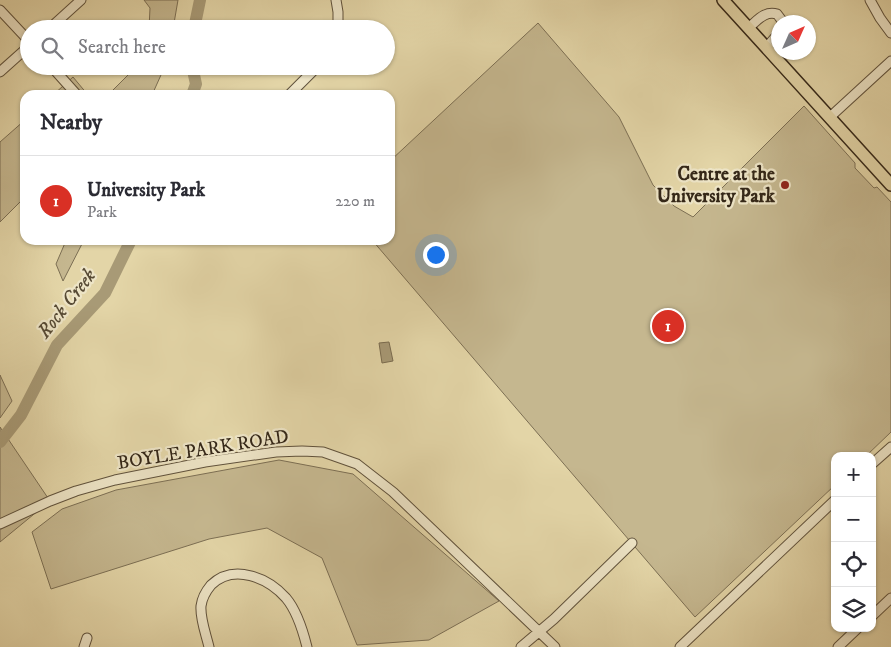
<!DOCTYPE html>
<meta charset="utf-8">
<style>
body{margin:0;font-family:"IM FELL DW Pica",serif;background:#f2f2f3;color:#2b2b33}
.controls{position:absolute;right:15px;bottom:15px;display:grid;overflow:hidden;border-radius:10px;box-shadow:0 1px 4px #0004}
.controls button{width:45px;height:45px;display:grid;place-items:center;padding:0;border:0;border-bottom:1px solid #e1e1e2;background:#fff;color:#2b2b33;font:25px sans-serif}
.compass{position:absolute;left:771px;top:15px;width:45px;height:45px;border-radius:50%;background:#fff;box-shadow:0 1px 4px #0004;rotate:45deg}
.you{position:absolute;left:435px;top:254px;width:18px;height:18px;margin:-12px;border:4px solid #fff;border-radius:50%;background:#1a73e8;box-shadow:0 0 0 8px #1a73e833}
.badge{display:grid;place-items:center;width:32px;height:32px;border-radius:50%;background:#d93025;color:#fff;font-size:16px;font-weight:700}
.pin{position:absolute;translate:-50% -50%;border:2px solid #fff;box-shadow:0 1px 5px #0006}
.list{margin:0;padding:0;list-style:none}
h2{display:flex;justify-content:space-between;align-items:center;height:65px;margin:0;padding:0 20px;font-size:21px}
h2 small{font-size:16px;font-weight:400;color:#7c7c81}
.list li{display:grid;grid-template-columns:32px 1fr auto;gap:15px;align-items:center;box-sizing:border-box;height:90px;padding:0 20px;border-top:1px solid #e1e1e2}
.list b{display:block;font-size:19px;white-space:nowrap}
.list p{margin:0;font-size:16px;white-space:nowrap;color:#7c7c81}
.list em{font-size:16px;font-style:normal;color:#7c7c81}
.icon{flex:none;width:28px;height:28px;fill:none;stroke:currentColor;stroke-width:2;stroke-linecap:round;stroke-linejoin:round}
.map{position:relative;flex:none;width:891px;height:647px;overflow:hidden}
.search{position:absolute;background:#fff;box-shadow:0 1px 4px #0004;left:20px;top:20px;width:375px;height:55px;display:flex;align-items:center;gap:12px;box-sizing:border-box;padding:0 18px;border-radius:28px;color:#7c7c81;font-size:19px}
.panel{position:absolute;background:#fff;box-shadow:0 1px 4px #0004;left:20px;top:90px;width:375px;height:155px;border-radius:15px}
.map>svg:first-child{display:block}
.green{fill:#c5b78f;stroke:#7c6f54}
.water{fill:#a89a76;stroke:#7a6c50}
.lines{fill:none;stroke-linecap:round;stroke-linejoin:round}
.river{stroke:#a89a76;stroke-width:12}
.minor-casing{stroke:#60523c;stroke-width:11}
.major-casing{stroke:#342718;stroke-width:14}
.minor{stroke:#ede4c6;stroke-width:9}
.major{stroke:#e3d5a7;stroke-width:11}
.poi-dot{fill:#8f2418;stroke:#ede4c6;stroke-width:2}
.labels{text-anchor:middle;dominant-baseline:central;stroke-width:4.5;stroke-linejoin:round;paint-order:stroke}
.poi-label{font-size:19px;font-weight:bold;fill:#342718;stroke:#ede4c6;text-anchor:end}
.street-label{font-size:19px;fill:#342718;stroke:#ede4c6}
.water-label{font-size:20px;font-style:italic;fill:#574a34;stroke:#ede4c6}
</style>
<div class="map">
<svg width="891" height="647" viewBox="0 0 891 647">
<rect width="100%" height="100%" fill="#e3d5a7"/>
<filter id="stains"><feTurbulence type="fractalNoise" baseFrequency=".004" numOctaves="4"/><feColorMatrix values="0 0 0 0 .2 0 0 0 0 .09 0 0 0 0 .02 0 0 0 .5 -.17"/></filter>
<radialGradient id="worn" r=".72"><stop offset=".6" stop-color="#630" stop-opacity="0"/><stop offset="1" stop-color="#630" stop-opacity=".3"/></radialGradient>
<!-- green -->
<path class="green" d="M144,0H178L173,29H149L150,8Z
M538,23L619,117L653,185L674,206L693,217L804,106L855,163V168L874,188L877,187L891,202V432L866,456H835V485L695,617L372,240H390V161Z
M137,66H165L152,95H108Z
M73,77L88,95H53Z
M25,120V201L23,199L0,222V142Z
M62,240H84L63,281L56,264L65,243Z
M0,375L12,401L0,418Z
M0,427L50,501L0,542Z
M279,460L353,474L499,601L429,640L357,645L322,558L267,528L209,539L51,589L32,532L62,509L116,490Z"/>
<!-- water -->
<path class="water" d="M389,342L393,361L382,363L379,343Z"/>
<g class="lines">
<!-- river -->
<path class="river" d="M194,29L200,0
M192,95L196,84L192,66
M0,442L21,415L57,345L105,293L131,240"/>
<!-- minor casing -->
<g class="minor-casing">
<path id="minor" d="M336,0L338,12V29
M870,0L880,18L891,33
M0,10L29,41
M748,28C757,21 765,10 777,14L783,22
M49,29L81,0
M766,48L778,34
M51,66L77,95
M0,72L29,46
M289,95L318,66
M830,117L891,61
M872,464L891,447
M0,524L50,501L76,491L115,480L205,462L276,452L302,451L323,452L357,464L393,492L555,647
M872,616L891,598
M84,647L87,638
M209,647C206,634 200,619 201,606C202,598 206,591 211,585C234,563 268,578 286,598C297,611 303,631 307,647
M521,647L554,619L632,543
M680,647L835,500
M838,647L858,628"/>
</g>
<!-- major casing -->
<g class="major-casing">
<path id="major" d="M723,0L891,185"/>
</g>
<!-- minor -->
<use href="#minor" class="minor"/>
<!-- major -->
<use href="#major" class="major"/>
</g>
<!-- markers -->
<circle class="poi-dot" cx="785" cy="185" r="5"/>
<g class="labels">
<!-- poi labels -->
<g class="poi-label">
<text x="775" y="174">Centre at the<tspan x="775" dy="22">University Park</tspan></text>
</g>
<!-- street labels -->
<g class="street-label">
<text transform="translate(203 450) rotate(-9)">BOYLE PARK ROAD</text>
</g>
<!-- water labels -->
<g class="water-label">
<text transform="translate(67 304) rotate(-52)">Rock Creek</text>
</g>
</g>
<rect width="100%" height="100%" filter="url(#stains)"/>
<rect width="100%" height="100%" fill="url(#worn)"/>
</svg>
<div class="controls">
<button>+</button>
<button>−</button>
<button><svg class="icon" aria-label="locate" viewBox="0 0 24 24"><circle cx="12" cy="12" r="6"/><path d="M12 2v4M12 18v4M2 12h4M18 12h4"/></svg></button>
<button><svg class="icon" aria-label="layers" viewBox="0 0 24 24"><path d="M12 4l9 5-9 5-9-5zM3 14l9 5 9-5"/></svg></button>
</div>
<svg class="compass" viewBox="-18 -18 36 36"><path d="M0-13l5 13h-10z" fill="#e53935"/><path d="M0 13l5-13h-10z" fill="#7c7c81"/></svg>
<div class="you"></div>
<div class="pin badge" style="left:668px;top:326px">1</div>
<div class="search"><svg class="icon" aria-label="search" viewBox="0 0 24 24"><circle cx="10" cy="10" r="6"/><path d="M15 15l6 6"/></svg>Search here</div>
<section class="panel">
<h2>Nearby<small></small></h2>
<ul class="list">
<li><span class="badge">1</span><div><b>University Park</b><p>Park</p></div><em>220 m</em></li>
</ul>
</section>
</div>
